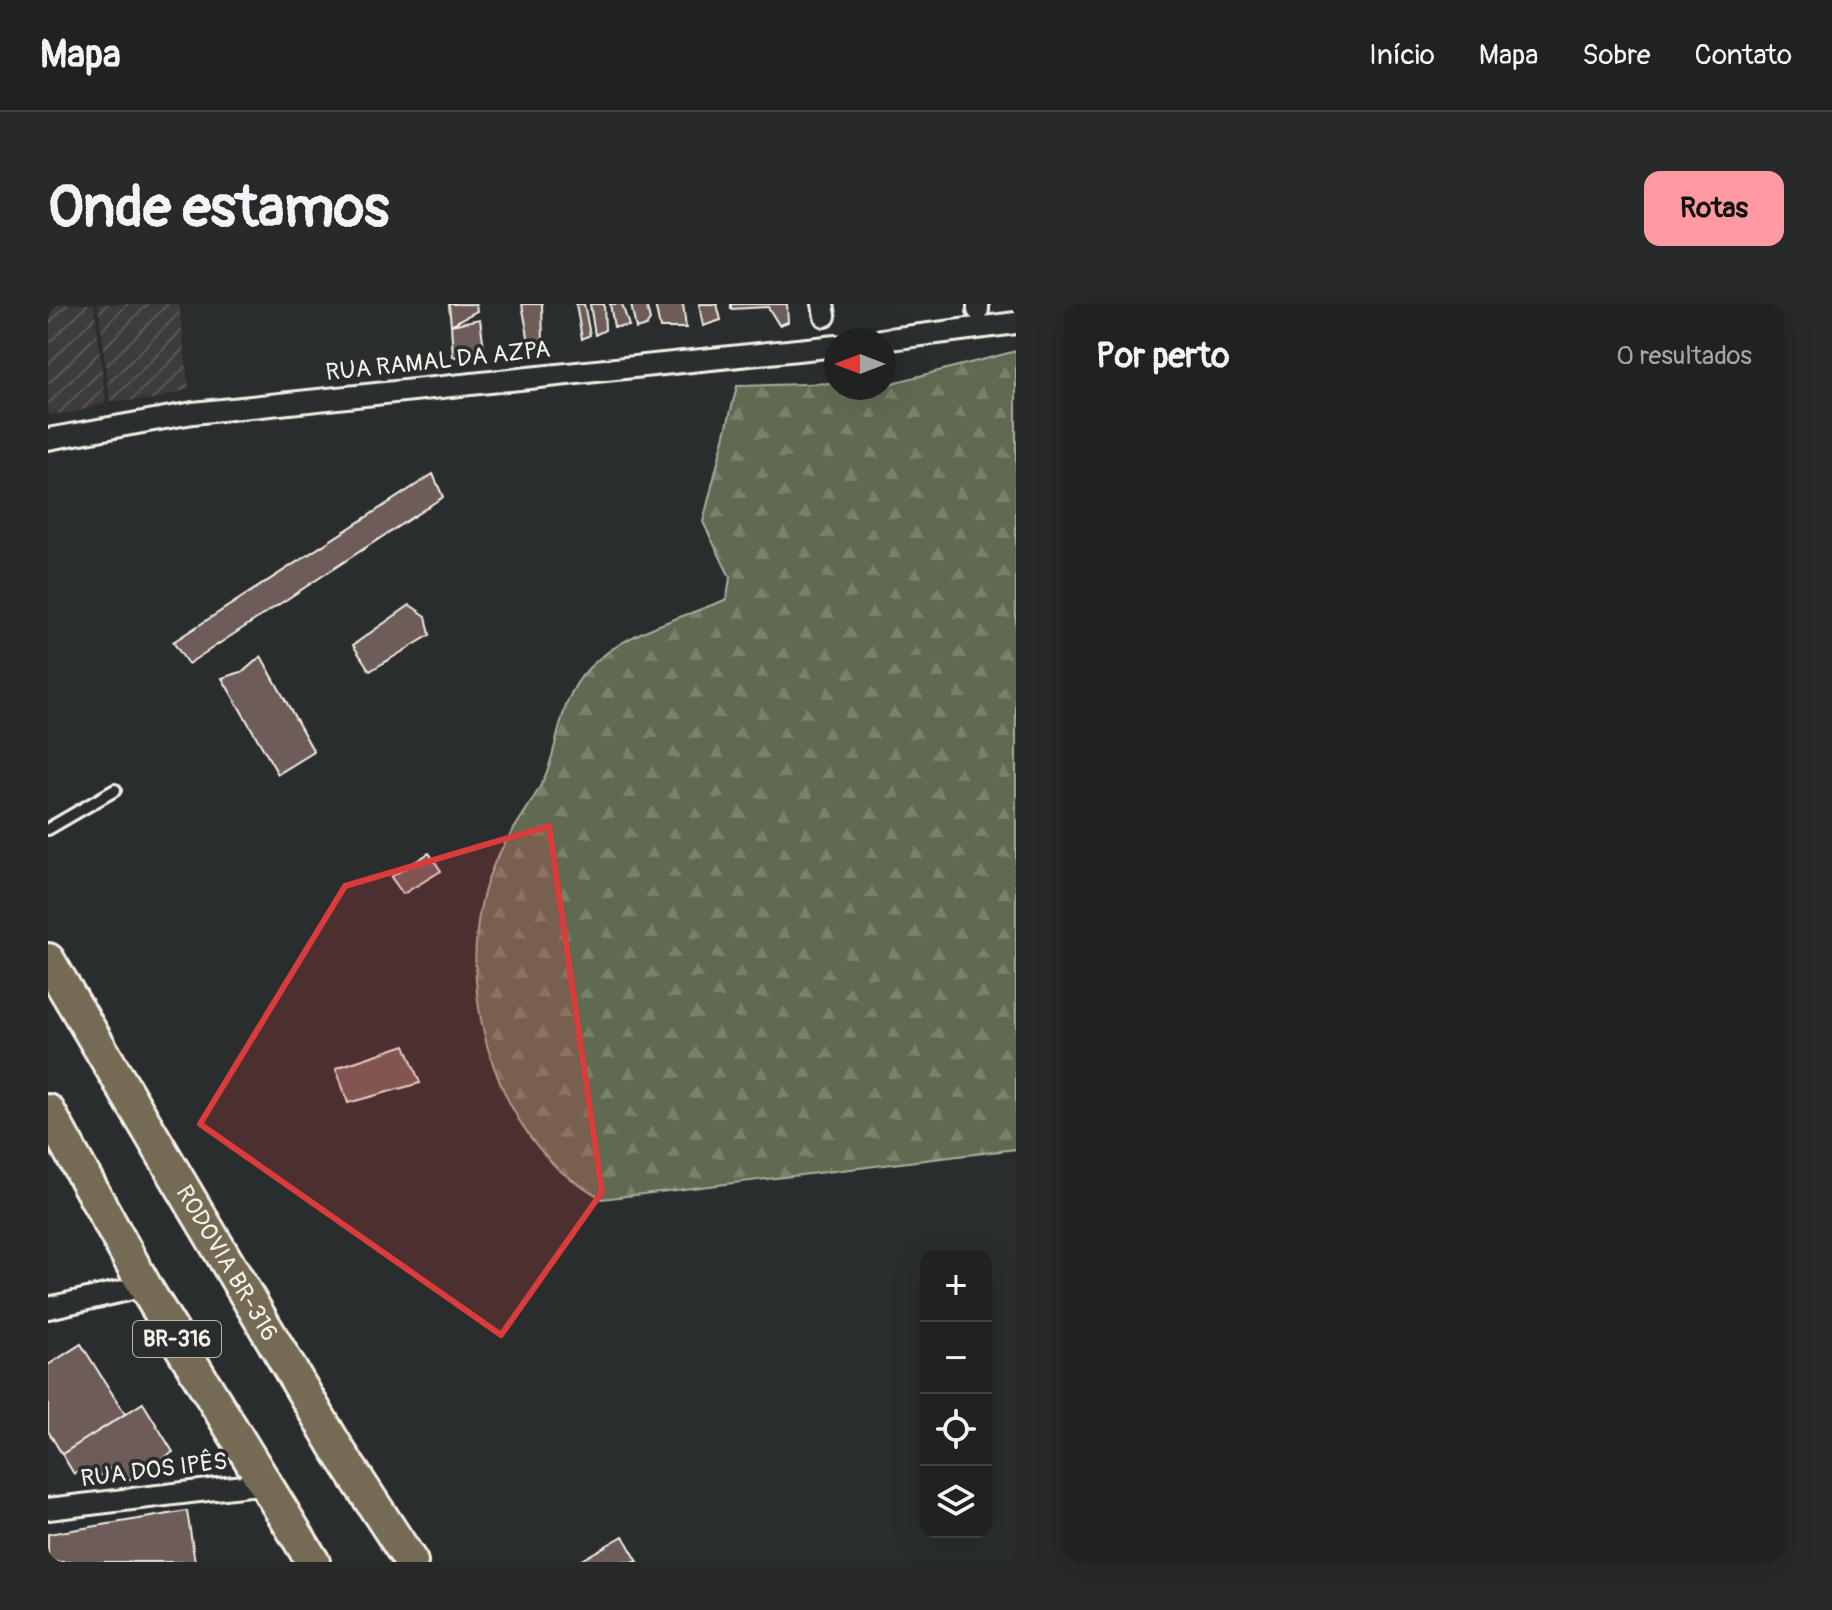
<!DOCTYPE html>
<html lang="pt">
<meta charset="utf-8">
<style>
body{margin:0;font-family:Pangolin,sans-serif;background:#282a2a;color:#f1f3f6}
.controls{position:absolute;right:24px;bottom:24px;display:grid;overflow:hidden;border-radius:16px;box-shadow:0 8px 32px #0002}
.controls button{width:72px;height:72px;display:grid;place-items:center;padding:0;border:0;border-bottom:2px solid #3d3f40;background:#202222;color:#f1f3f6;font:40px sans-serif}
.compass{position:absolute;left:776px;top:24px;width:72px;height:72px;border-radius:50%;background:#202222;box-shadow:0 8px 32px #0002;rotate:270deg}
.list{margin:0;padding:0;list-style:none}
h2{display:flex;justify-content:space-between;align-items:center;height:104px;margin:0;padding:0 32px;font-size:34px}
h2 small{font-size:26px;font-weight:400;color:#a2a4a5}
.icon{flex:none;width:44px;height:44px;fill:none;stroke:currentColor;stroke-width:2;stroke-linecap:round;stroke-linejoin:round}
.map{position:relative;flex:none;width:968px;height:1258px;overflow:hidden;border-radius:16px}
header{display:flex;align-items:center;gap:48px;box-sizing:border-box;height:112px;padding:0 40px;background:#202222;border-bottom:2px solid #3d3f40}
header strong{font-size:38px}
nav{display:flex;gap:44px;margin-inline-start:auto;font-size:28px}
.intro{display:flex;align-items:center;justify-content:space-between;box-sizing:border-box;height:192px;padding:0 48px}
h1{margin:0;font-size:56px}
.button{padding:20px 36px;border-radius:16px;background:#ff9aa2;color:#111;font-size:28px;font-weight:700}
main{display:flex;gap:48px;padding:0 48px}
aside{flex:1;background:#202222;border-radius:16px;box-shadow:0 8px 32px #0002}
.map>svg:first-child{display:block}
.industrial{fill:url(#industrial-furrows)}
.forest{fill:url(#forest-firs);stroke:#aaae9d;stroke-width:2}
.building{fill:#6e5c58;stroke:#f4f1e8;stroke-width:2}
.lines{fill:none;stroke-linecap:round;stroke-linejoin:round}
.service-casing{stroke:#f4f1e8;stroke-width:16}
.minor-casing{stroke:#f4f1e8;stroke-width:26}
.trunk-casing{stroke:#f4f1e8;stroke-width:38}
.service{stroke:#2a2d2e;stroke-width:10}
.minor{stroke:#2a2d2e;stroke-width:20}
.trunk{stroke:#746b52;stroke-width:32}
.marked{fill:#d93c3b;fill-opacity:0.2;stroke:#d93c3b;stroke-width:6;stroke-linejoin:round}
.labels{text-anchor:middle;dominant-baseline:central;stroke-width:7;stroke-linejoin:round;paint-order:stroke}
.shield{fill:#2a2d2e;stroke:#b7b6b0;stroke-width:2}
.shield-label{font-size:22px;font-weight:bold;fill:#f4f1e8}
.street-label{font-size:24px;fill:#f4f1e8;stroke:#2a2d2e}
</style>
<header>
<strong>Mapa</strong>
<nav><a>Início</a><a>Mapa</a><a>Sobre</a><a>Contato</a></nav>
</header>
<div class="intro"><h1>Onde estamos</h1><a class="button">Rotas</a></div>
<main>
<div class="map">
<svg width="968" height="1258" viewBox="0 0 968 1258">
<defs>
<pattern id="industrial-furrows" width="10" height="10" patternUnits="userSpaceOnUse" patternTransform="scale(2)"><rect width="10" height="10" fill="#3e3b3b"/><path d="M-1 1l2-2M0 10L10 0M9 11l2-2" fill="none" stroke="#5a5857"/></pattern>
<pattern id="forest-firs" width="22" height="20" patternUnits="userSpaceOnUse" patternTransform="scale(2)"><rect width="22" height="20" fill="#616b52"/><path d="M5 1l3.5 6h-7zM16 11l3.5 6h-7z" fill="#78816b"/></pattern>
</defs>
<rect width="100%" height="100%" fill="#2a2d2e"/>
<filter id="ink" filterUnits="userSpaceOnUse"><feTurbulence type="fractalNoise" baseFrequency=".0125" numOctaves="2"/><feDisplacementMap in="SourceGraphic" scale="16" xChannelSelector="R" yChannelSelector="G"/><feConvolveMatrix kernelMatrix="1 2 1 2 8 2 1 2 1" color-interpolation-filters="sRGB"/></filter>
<g filter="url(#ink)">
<!-- industrial -->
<path class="industrial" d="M0,0H46L58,99L24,109L0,110Z
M50,0H131L141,85L105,96L62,97Z"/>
<!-- forest -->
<path class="forest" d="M968,47V845L554,895C540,885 522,876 509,864C434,792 405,655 446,560C461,527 487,499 500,465C512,431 513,393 540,365C576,327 632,315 679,295L682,273L655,218L689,82L788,79V84H836V81Z"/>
<!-- building -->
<path class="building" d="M401,0H428L429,7L403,21Z
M474,0H494L495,39L481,38Z
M528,0H536L542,31L534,35Z
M542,0H556L557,26L547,31Z
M562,0H574L581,22L566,23Z
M583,0H598L602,16L598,22L588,25Z
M607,0H635L638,24H612Z
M651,0H669L673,16L655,22Z
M683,0H739L740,18L731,21L720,3L683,5Z
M432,15L437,51L405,53L403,21Z
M385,170L395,193L140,360L125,338Z
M362,301L378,312L382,331L322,367L305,341Z
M213,352L266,448L230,470L174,374L196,367Z
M381,549L393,567L355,590L343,573Z
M357,741L372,779L300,799L288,764Z
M33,1040L77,1110L14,1150L0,1127V1061Z
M95,1099L125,1148L79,1177L69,1161L44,1177L36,1164L26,1170L14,1150Z
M139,1207L147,1258H0V1230Z
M575,1232L590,1258H530Z"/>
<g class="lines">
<!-- service casing -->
<g class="service-casing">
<path id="service" d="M0,525L67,486"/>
</g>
<!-- minor casing -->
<g class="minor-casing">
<path id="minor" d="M775,0L777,12
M930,0V6
M834,36L968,19
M0,135L145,109L788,42
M0,1004L97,982
M0,1205L219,1179"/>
</g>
<!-- trunk casing -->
<g class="trunk-casing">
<g id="trunk">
<path id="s1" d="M0,656L290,1146L363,1258"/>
<path d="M0,807L100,988L265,1258"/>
</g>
</g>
<!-- service -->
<use href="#service" class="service"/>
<!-- minor -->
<use href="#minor" class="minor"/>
<!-- trunk -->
<use href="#trunk" class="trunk"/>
</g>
</g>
<!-- marked area -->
<path class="marked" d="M501,522L554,888L453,1031L152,820L297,582Z"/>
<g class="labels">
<!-- shield labels -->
<rect class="shield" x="85" y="1017" width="88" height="36" rx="6"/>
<g class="shield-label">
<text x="129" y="1035">BR-316</text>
</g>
<!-- street labels -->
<g class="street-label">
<text transform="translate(390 57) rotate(-6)">RUA RAMAL DA AZPA</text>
<text stroke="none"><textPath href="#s1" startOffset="352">RODOVIA BR-316</textPath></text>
<text transform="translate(106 1166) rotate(-7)">RUA DOS IPÊS</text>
</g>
</g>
</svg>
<div class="controls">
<button>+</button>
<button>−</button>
<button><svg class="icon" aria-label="locate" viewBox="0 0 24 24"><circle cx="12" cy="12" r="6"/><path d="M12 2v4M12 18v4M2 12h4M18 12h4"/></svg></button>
<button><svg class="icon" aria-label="layers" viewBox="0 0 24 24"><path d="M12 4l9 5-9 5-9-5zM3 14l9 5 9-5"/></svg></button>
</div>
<svg class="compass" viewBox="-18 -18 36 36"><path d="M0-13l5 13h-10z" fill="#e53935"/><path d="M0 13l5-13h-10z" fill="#a2a4a5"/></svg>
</div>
<aside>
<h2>Por perto<small>0 resultados</small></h2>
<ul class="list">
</ul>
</aside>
</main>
